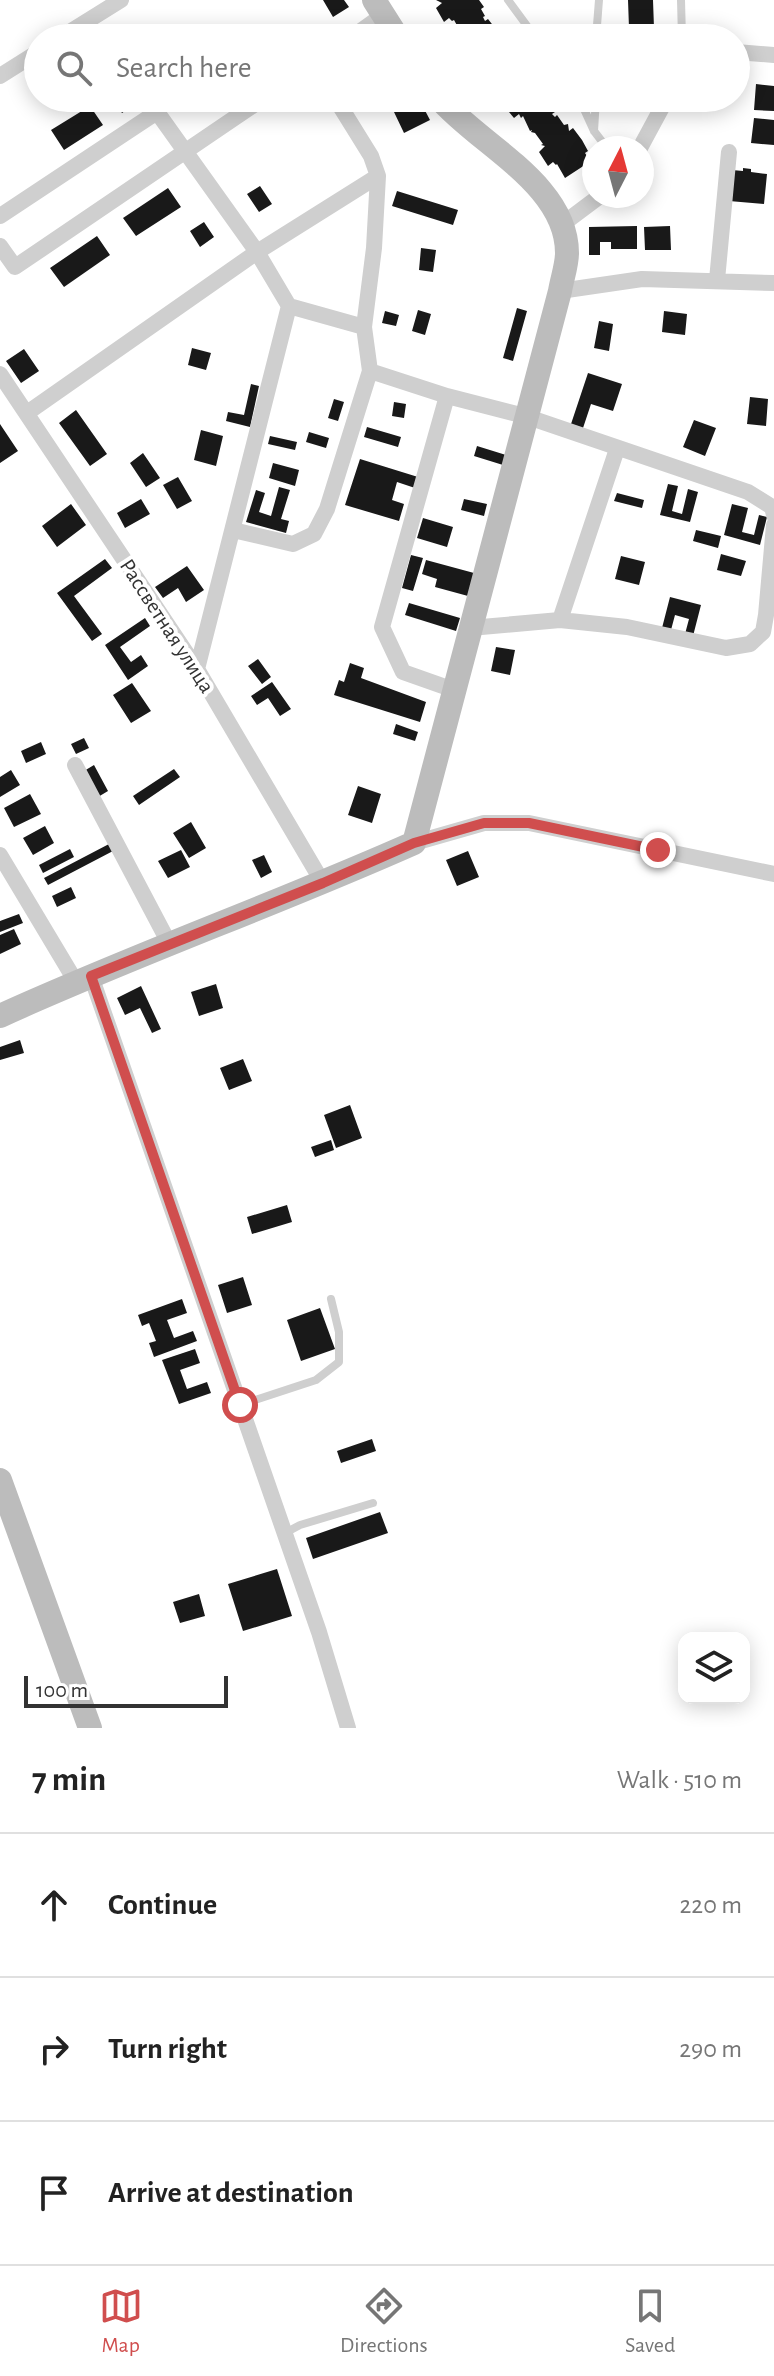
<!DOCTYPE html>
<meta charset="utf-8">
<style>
body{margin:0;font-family:"Alegreya Sans",sans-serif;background:#f6f6f6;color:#222}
.controls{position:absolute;right:24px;bottom:24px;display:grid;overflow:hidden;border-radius:16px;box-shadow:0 4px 20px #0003}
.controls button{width:72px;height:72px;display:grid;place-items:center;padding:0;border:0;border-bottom:2px solid #e0e0e0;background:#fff;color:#222;font:40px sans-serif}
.compass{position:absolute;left:582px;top:136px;width:72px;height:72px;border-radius:50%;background:#fff;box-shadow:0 4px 20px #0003;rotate:6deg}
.scale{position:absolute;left:24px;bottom:20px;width:204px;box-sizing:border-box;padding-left:8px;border:4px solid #323232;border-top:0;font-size:22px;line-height:28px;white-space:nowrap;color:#323232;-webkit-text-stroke:6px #fff;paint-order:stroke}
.stop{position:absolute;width:24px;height:24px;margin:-18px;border:6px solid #d04e4e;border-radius:50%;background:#fff}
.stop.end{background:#d04e4e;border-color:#fff;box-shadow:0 2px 8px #0008}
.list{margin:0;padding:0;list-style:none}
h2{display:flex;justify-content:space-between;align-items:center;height:104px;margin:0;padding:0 32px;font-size:34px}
h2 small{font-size:26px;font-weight:400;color:#767676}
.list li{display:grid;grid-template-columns:52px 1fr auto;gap:24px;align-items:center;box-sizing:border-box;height:144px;padding:0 32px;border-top:2px solid #e0e0e0}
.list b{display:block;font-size:30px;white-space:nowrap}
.list em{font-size:26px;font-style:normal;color:#767676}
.icon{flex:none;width:44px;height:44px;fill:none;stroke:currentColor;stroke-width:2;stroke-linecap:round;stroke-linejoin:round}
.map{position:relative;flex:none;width:774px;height:1728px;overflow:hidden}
.search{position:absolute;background:#fff;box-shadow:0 4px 20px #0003;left:24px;right:24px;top:24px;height:88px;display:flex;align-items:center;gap:20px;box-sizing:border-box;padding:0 28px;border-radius:44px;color:#767676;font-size:30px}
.sheet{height:536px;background:#fff}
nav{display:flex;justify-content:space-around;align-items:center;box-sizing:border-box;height:112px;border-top:2px solid #e0e0e0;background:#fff;font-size:22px;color:#767676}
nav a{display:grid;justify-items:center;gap:4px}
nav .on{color:#d04e4e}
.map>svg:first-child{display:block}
.building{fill:#191919}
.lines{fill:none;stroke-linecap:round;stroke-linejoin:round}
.lane{stroke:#cfcfcf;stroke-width:8}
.street{stroke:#cfcfcf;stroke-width:16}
.secondary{stroke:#bcbcbc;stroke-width:24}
.route{stroke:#d04e4e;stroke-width:10}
.labels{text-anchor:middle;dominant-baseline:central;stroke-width:8;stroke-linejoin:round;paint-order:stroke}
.street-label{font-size:22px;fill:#323232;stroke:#fff}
</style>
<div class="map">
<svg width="774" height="1728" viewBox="0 0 774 1728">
<rect width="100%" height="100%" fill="#fff"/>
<!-- building -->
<path class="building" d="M323,0H344L349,7L333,17Z
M436,0H479L484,7L481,9L485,16L483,17L485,21L488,19L495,28H499L500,34L504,31L509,38H464L454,20L452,21L449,18L444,22L436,8L442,3Z
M628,0H653L654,28H658L659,38H625L624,28H629Z
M756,84L774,86V111L754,110Z
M112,98H144L122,113Z
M510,98H550L553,103L550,106L555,112L552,114L555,117L557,115L564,125L568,124L569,131L573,128L582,140L588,151L585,153L589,159L586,161L588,163L565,178L557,164L556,165L553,162L548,166L539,152L545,146L541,145L543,144L535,133L531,132L532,130L530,131L523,116L521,118L519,114L514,118L509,112L505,104Z
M419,99L430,120L404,133L394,112Z
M90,106L103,125L64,150L51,130Z
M754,118L774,120V145L751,143Z
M743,168L751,169V172L767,174L764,204L729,201L732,170L743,171Z
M260,186L272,204L259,212L247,194Z
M168,188L181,207L136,236L123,218Z
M397,191L458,210L453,225L392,206Z
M204,222L214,237L200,247L190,231Z
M637,226V249H611V242H600V255H589V227Z
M670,226L671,250H645L644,227Z
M97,236L110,255L64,287L50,268Z
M421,248L436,250L433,272L419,270Z
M517,308L527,311L513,361L503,358Z
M418,310L431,314L425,335L412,331Z
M385,311L399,315L396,326L382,323Z
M664,311L687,314L685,335L662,332Z
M599,321L613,324L609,351L594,348Z
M192,348L211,353L206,370L188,365Z
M24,349L39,371L21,383L6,361Z
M588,373L622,384L613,411L591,404L582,431L570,427Z
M251,384L259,386L250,427L226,421L228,412L244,415Z
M750,397L768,399L766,426L747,424Z
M334,399L344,402L338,421L328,418Z
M394,402L406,404L404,418L392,416Z
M76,410L107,454L90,466L59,423Z
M694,420L716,428L705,456L683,447Z
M0,424L18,451L0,463Z
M367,427L401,437L398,447L364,437Z
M201,430L223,436L216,466L194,460Z
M309,432L329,438L326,448L306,442Z
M270,436L297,442L295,450L268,444Z
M477,446L506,455L503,465L474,456Z
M143,453L160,478L146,487L130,463Z
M360,459L418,477L415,488L397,482L392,500L404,504L399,521L345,505Z
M273,463L299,470L295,486L269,478Z
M178,477L192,501L177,509L163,485Z
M668,484L678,486L672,511L682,514L688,489L698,492L690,522L660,515Z
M279,487L290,490L281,519L289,521L286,533L246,522L256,490L265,493L259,512L271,516Z
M617,493L644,500L642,508L614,501Z
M141,499L150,514L125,528L117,513Z
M464,499L487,504L484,516L461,510Z
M71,504L86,525L57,547L42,526Z
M732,504L748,508L742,532L754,535L759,515L767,517L760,545L724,535Z
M423,518L453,527L447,547L417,538Z
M696,530L721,536L718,548L693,541Z
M721,554L746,561L741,576L717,570Z
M411,555L423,558L413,591L402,588Z
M621,556L645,562L639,585L615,579Z
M105,559L112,568L74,596L102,634L92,641L57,593Z
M426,560L474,573L468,596L435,587L437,579L422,574Z
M187,566L204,590L186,602L178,588L163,598L155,587Z
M670,597L701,605L693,636L685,634L689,619L675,615L671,630L662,628Z
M409,603L460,618L456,631L405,615Z
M145,618L150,626L120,647L131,662L141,655L148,666L128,680L105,645Z
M496,647L515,650L510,675L491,671Z
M258,659L271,677L262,684L248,666Z
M350,663L364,668L361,678L426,702L420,722L334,695L339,680L344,682Z
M272,682L291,709L280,716L268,698L257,705L251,696Z
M132,683L151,711L131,723L113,695Z
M396,724L418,732L415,741L393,734Z
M84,738L89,748L76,754L71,744Z
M41,742L46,754L26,763L21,751Z
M94,765L108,791L98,797L84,771Z
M174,769L180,777L139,805L133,796Z
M11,770L20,785L0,797V777Z
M358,786L381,794L372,823L348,815Z
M30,794L41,814L14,827L4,808Z
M191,822L206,848L189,858L173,833Z
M45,826L54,843L33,855L23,838Z
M109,844L113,851L48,885L44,878Z
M70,849L74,857L43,873L39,865Z
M181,850L190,867L168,878L158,861Z
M468,851L479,877L457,886L446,860Z
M264,855L272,872L261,878L252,860Z
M71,887L76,898L57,907L52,896Z
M19,914L23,923L0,932V921Z
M14,929L21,944L0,954V935Z
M216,984L223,1008L199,1016L191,992Z
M141,986L161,1029L152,1033L140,1008L125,1015L117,998Z
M20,1040L24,1053L0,1060V1047Z
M243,1059L252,1081L229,1090L220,1068Z
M350,1105L362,1138L336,1148L324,1115Z
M331,1140L334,1150L315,1157L311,1147Z
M287,1205L292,1222L252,1234L247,1217Z
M243,1277L252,1305L227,1313L218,1285Z
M182,1299L187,1313L167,1320L174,1338L193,1331L197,1341L154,1357L149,1343L156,1341L149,1323L142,1326L138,1315Z
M320,1308L335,1349L301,1361L287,1320Z
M195,1349L200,1363L180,1370L187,1389L207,1382L211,1393L179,1404L162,1360Z
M372,1439L376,1451L341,1463L337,1451Z
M380,1512L388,1533L313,1559L306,1538Z
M277,1569L292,1616L243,1631L228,1584Z
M199,1594L205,1616L180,1623L173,1602Z"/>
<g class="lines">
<!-- lane -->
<path class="lane" d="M508,0L536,38
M681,0L682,38
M596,38L599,0
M579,98L594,131L607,148
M594,131L596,98
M240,1405L316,1380L339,1362V1332L331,1299
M285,1533L300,1525L373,1503"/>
<!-- street -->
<path class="street" d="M60,38L121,0
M351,38L383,15
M736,52L774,55
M0,76L38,52
M640,148L667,98
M0,216L157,112L257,252L289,306L364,327
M560,226L600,196
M0,246L15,267L264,98
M717,280L729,152
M560,291L642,279L774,283
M370,371L447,396L525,416L748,492L772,507L774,515
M0,374L197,669L323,883
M447,396L382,627L403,672L454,690
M27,413L257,252L378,176
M233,530L293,544L314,534L327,509L370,371L364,327L374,248L378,176L371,156L335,98
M560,620L617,449
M470,628L560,620L627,627L726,648L750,644L763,632L766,615L774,525
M197,669L289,306
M75,765L170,945
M414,843L484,823H529L774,874
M0,855L76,982
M91,976L319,1632L348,1728"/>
<!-- secondary -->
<path class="secondary" d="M374,0L398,38
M0,1016C136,954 277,904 414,843L560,291C562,279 567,265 567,253C567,184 478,144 439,98
M0,1480L90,1728"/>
</g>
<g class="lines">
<!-- route -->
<path class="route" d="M240,1405L91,976L323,883L414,843L484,823H529L658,850"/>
</g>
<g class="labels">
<!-- street labels -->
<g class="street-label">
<text transform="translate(167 626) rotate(57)">Рассветная улица</text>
</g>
</g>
</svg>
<div class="controls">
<button><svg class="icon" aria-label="layers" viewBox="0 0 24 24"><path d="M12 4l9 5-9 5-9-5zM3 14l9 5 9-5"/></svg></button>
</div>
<svg class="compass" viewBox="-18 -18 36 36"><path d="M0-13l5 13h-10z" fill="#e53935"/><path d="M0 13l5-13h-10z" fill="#767676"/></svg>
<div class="scale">100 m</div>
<div class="stop" style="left:240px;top:1405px"></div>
<div class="stop end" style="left:658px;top:850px"></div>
<div class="search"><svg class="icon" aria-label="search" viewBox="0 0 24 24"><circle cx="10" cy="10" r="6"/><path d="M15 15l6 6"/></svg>Search here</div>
</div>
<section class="sheet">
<h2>7 min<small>Walk · 510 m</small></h2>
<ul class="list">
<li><svg class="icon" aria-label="ahead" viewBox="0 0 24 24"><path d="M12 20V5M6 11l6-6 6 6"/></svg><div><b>Continue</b></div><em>220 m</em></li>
<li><svg class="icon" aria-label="right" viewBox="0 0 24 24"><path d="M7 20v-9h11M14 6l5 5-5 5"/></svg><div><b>Turn right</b></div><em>290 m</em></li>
<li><svg class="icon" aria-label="arrive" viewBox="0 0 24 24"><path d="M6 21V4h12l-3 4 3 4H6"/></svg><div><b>Arrive at destination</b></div></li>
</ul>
</section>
<nav>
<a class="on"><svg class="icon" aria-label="map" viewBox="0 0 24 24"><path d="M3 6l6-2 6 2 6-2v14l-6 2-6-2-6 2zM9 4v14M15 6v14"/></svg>Map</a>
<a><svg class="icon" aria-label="directions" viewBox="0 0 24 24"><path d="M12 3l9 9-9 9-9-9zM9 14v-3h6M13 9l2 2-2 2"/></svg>Directions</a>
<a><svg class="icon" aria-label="saved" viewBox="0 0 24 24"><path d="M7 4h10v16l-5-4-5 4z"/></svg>Saved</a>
</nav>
